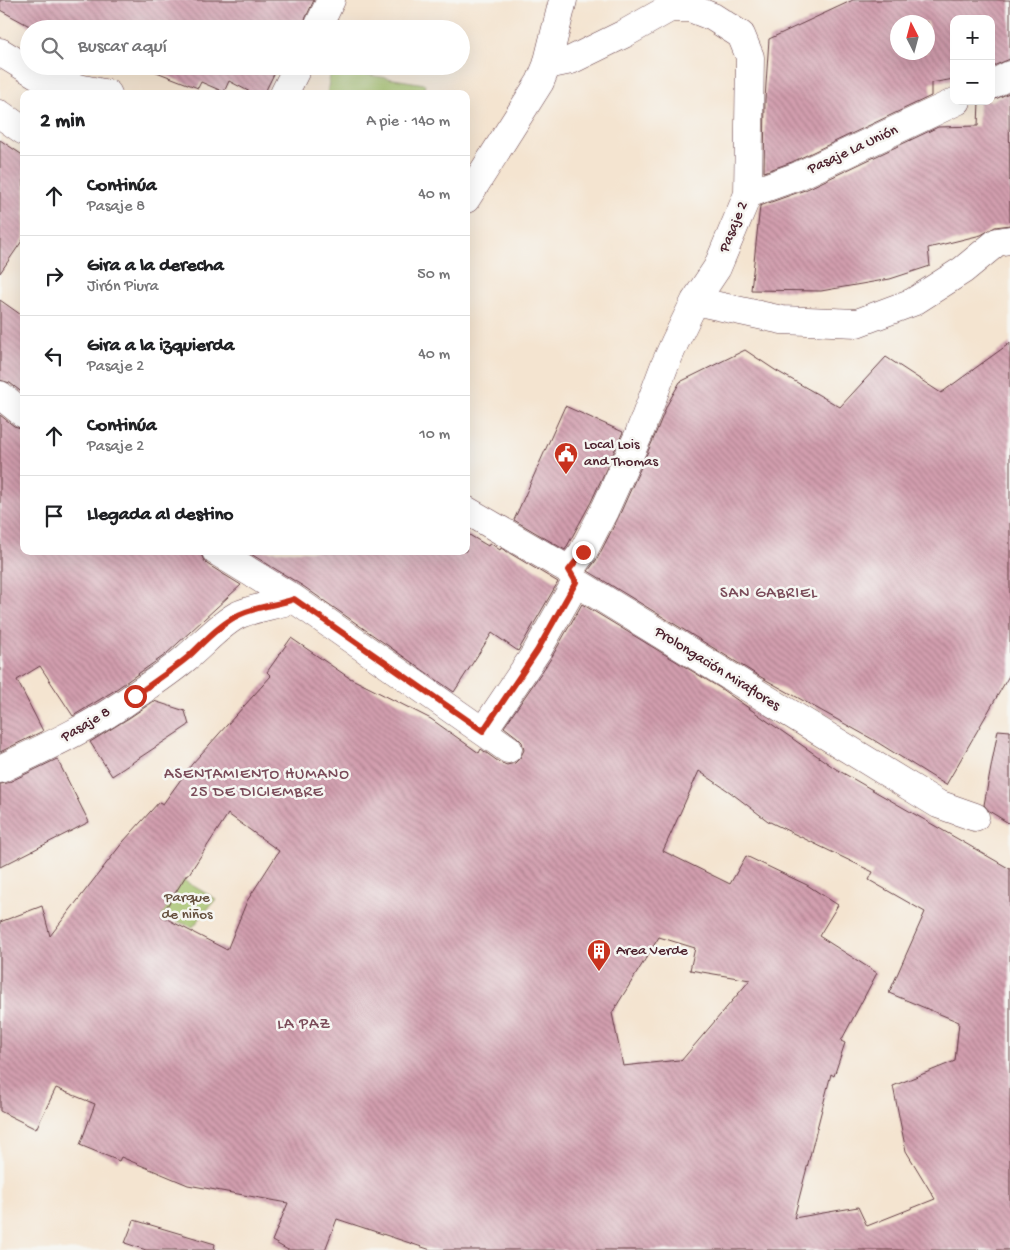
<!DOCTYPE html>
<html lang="es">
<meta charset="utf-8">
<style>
body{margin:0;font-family:"Gochi Hand",sans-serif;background:#f2f2f2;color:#202124}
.controls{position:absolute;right:15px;top:15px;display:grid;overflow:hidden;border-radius:10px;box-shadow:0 5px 20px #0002}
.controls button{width:45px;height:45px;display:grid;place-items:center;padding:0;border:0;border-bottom:1px solid #e0e0e0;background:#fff;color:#202124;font:25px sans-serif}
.compass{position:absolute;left:890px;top:15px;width:45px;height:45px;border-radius:50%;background:#fff;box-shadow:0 5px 20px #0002;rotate:354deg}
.stop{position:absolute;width:15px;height:15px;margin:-11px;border:4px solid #c8321e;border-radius:50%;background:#fff}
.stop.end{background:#c8321e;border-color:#fff;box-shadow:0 1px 5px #0008}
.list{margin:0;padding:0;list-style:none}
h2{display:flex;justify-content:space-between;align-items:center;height:65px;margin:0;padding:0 20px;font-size:21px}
h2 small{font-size:16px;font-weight:400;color:#757577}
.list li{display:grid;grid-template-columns:32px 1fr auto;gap:15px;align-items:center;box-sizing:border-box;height:80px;padding:0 20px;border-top:1px solid #e0e0e0}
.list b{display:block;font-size:19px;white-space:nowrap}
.list p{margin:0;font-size:16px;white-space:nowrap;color:#757577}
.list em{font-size:16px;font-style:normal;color:#757577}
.icon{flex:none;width:28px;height:28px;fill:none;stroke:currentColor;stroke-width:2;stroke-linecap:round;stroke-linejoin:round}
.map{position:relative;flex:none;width:1010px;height:1250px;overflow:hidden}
.search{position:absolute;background:#fff;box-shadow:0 5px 20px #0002;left:20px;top:20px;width:450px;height:55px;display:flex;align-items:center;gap:12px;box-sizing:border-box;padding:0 18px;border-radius:28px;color:#757577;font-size:19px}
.panel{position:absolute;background:#fff;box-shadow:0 5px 20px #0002;left:20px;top:90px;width:450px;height:465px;border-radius:10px}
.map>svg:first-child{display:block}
.green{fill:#a2c068;stroke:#76704a}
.building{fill:url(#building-back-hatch);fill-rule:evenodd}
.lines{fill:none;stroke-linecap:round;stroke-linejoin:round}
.minor-casing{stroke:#643d44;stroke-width:29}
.minor{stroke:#fff;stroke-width:28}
.route{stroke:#c8321e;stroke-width:6}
.labels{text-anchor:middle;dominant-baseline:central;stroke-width:5;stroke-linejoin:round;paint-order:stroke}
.street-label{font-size:15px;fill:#4a1f2b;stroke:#f6f6f2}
.poi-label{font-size:15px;fill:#4a1f2b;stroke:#f6f6f2;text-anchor:start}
.park-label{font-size:15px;fill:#644f3d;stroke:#f6f6f2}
.neighbourhood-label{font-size:16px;letter-spacing:1px;fill:#7a4b59;stroke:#f6f6f2}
</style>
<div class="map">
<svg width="1010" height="1250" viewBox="0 0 1010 1250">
<defs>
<pattern id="building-back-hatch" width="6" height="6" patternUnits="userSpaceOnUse" patternTransform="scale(1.25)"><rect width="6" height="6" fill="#d29eae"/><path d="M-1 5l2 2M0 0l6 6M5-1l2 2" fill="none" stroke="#ac808e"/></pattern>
</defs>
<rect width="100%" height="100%" fill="#f6f6f2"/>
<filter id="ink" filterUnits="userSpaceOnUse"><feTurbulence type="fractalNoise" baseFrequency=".02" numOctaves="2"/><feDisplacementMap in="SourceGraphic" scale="10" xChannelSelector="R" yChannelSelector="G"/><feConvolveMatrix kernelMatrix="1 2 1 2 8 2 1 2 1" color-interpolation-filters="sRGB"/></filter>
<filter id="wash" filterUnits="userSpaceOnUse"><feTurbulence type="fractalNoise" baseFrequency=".0096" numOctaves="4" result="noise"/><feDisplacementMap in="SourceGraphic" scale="20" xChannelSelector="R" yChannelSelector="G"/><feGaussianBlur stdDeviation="1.12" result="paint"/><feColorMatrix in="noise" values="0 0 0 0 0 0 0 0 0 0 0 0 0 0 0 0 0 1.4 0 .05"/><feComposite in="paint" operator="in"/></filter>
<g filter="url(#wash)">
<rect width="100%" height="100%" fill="#f4e4d0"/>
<!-- green -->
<path class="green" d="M331,69L425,84L424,94H327Z
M183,880L216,899L193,927L161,916Z"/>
<g id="blocks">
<!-- building -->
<path class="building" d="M0,0H314L301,28L298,27L297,29H35L0,10Z
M853,0H1010V59L991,67V19H954V79L931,83V96L792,162L764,172L765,99L769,39ZM898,22H928V52H898Z
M141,66H278L264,94H254L229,81L224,92L201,82L198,88Z
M1009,93L1010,225L995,227L981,235L928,248L930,266L890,279L821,291L751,290L760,206L805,190L938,127L978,126L979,101H991Z
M0,140L24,156V238L0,273Z
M0,300L24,317V394L10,383L0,380Z
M1010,343V674L946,785L872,739L759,676L588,571L597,559L619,516L653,440L667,405L680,382L745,350L775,370L840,407L886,357L941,393Z
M565,406L623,432L591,502L565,550L514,520Z
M0,415L14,426L24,429V551H200L203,559L207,564L241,585L165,655L112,692L73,716L40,666L17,680L43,731L0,752Z
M466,533L488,546L490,543L500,550L501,548L558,582L518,651L492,633L454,692L303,586L246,551H466Z
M582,604L720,688L836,769L1010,869V1250H431L337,1219L325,1250H288L272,1241L288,1203L188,1185L121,1157L119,1161L80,1145L95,1104L56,1088L36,1129L0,1111V922L42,906L50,936L123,842L159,802L163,804L192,764L271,676L267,672L291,638L348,677L431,719L479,753L481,749L499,762L507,765L515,763L520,758L524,750L522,742L517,737L504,727L550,660ZM699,771L730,792L768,821L873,872L869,880L925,912L889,993L959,1022L955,1061L893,1086L906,1151L935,1199L867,1226L858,1207L794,1218L831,1074L834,1076L845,1043L841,1041L877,973L819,936L838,905L807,885L746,856L730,884L663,851ZM228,814L279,851L247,901L227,950L161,916L187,874H189ZM659,937L695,948L690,970L750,980L681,1061L679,1060L623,1066L612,1013Z
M154,701L185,711L189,725L112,776L90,742L129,718Z
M998,730L1010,731V824L989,811L984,805Z
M57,759L89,822L0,867V784L7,783Z
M134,1220L215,1244L214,1250H146L125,1243Z"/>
</g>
</g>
<g filter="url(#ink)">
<use href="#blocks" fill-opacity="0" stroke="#643d44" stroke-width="1"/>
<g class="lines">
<!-- minor casing -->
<g class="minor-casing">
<path id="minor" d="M317,29L331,0
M0,52L41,77L73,87L108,94
M547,65L571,60L624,34L670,8H690L713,17L741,35L750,57L748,194L717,268L695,301L675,342L664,367L639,434L605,509L583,552L569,570
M991,85L1010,75
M284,94L298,66
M0,114L24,131
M748,194L798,176L957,101
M466,199L540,82L547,65L563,0
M695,301L782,320L857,323L913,302L963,270L997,242L1010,240
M0,395L24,414
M466,510L569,570L576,582L938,804L975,817
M216,551L294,599L508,749
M483,731L537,651L576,582
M0,769C47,747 95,725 137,694C154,682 171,671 186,658C203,644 217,627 236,616C254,607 275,606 294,599"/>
</g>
<!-- minor -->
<use href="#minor" class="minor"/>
</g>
</g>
<g class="lines" filter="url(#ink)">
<!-- route -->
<path class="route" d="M135,696C152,683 171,671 188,657C203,643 217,627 235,617C254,606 275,606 294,599L483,731L537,651L576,582L569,570L583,552"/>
</g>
<!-- icons -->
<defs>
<g id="civic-pin" transform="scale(1.25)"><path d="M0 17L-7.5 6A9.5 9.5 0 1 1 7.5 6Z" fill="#c8321e" stroke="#f6f6f2"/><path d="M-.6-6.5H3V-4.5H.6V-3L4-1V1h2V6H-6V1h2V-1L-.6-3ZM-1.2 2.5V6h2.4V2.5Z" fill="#fff"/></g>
<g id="building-pin" transform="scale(1.25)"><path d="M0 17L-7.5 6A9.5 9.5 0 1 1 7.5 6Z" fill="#c8321e" stroke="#f6f6f2"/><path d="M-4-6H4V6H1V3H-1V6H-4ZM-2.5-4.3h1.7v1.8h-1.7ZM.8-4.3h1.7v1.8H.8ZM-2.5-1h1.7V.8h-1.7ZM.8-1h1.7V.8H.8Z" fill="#fff"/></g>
</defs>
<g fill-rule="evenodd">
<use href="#civic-pin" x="566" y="454"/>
<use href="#building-pin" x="599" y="951"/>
</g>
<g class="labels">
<!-- street labels -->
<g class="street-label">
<text transform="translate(853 150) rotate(-25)">Pasaje La Unión</text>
<text transform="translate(734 227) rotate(-68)">Pasaje 2</text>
<text transform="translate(717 669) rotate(32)">Prolongación Miraflores</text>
<text transform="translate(86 725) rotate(-31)">Pasaje 8</text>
</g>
<!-- poi labels -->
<g class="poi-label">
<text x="584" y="445">Local Lois<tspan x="584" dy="17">and Thomas</tspan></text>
<text x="616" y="951">Area Verde</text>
</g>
<!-- park labels -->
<g class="park-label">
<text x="187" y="898">Parque<tspan x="187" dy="17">de niños</tspan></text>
</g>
<!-- neighbourhood labels -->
<g class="neighbourhood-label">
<text x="769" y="594">SAN GABRIEL</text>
<text x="257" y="775">ASENTAMIENTO HUMANO<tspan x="257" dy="18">25 DE DICIEMBRE</tspan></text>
<text x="304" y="1025">LA PAZ</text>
</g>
</g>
</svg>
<div class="controls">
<button>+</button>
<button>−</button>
</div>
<svg class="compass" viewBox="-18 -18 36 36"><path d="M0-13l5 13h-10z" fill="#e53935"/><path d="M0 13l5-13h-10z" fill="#757577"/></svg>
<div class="stop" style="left:135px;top:696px"></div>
<div class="stop end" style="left:583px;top:552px"></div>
<div class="search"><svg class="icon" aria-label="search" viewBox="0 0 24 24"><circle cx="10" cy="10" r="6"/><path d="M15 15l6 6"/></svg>Buscar aquí</div>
<section class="panel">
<h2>2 min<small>A pie · 140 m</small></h2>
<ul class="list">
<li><svg class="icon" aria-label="ahead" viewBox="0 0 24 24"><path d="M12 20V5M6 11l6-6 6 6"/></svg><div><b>Continúa</b><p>Pasaje 8</p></div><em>40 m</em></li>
<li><svg class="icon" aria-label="right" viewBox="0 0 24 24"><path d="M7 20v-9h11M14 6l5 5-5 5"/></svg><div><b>Gira a la derecha</b><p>Jirón Piura</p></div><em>50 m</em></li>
<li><svg class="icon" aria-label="left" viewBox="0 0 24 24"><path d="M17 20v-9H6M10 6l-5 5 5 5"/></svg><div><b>Gira a la izquierda</b><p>Pasaje 2</p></div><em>40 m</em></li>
<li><svg class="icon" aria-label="ahead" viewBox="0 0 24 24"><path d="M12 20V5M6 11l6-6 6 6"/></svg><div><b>Continúa</b><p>Pasaje 2</p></div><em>10 m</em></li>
<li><svg class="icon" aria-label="arrive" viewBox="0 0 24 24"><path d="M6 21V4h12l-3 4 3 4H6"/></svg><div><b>Llegada al destino</b></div></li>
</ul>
</section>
</div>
